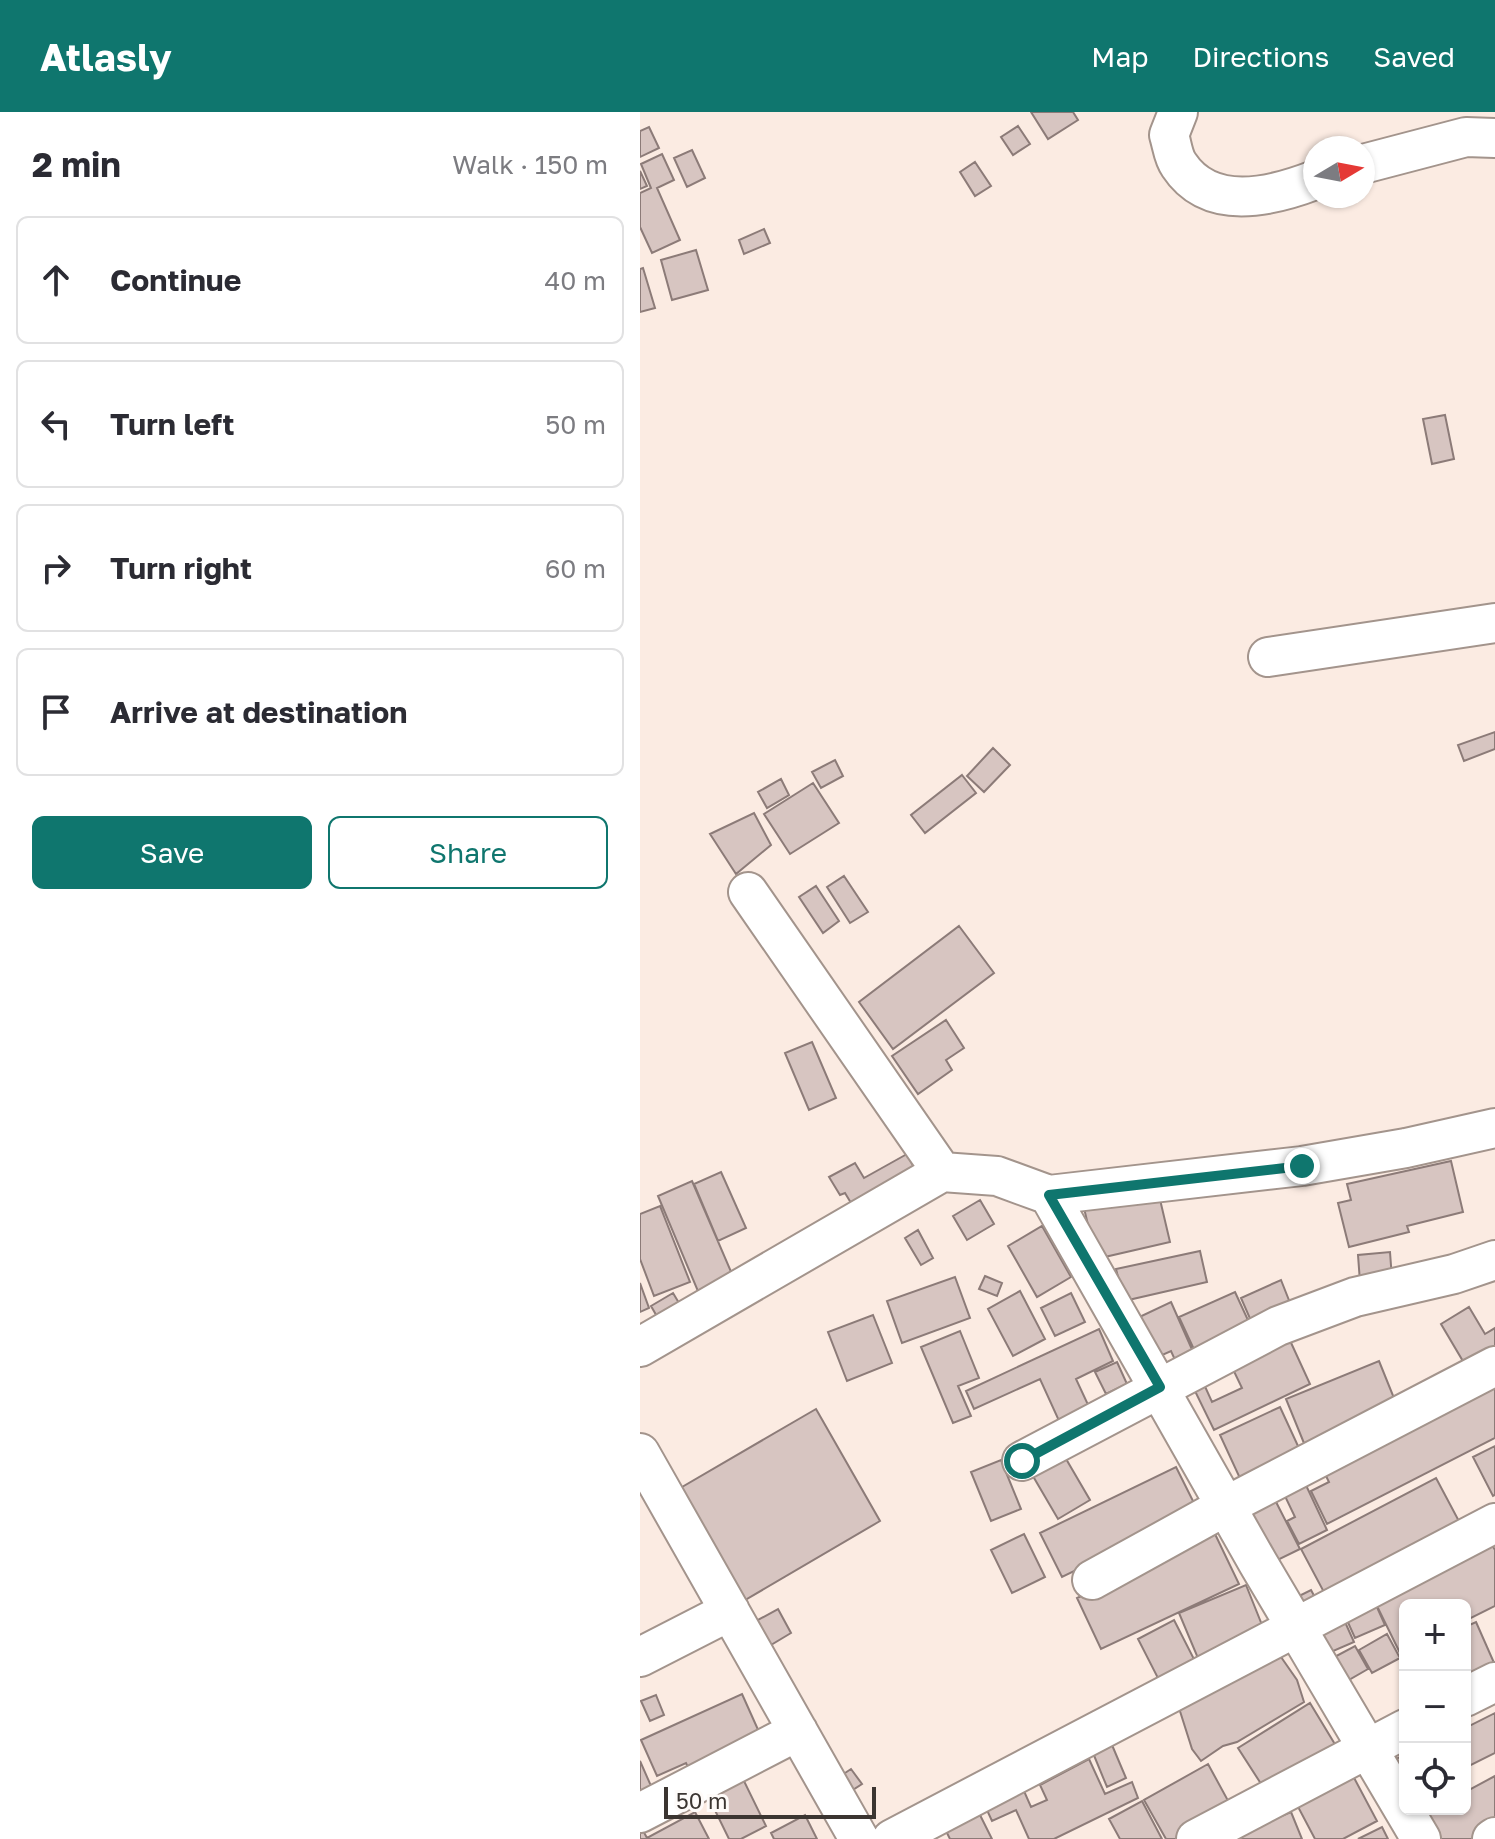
<!DOCTYPE html>
<meta charset="utf-8">
<style>
body{margin:0;font-family:"Golos Text",sans-serif;background:#f7f7f7;color:#2b2b33}
.controls{position:absolute;right:24px;bottom:24px;display:grid;overflow:hidden;border-radius:12px;box-shadow:0 2px 6px #0004}
.controls button{width:72px;height:72px;display:grid;place-items:center;padding:0;border:0;border-bottom:2px solid #e1e1e2;background:#fff;color:#2b2b33;font:40px sans-serif}
.compass{position:absolute;left:663px;top:24px;width:72px;height:72px;border-radius:50%;background:#fff;box-shadow:0 2px 6px #0004;rotate:80deg}
.scale{position:absolute;left:24px;bottom:20px;width:212px;box-sizing:border-box;padding-left:8px;border:4px solid #3b3531;border-top:0;font-size:22px;line-height:28px;white-space:nowrap;color:#3b3531;-webkit-text-stroke:6px #fefbf9;paint-order:stroke}
.stop{position:absolute;width:24px;height:24px;margin:-18px;border:6px solid #0f766e;border-radius:50%;background:#fff}
.stop.end{background:#0f766e;border-color:#fff;box-shadow:0 2px 8px #0008}
.list{margin:0;padding:0;list-style:none}
h2{display:flex;justify-content:space-between;align-items:center;height:104px;margin:0;padding:0 32px;font-size:34px}
h2 small{font-size:26px;font-weight:400;color:#7c7c81}
.list li{display:grid;grid-template-columns:52px 1fr auto;gap:24px;align-items:center;box-sizing:border-box;height:128px;margin:0 16px 16px;padding:0 16px;border:2px solid #e1e1e2;border-radius:12px}
.list b{display:block;font-size:30px;white-space:nowrap}
.list em{font-size:26px;font-style:normal;color:#7c7c81}
.actions{display:flex;gap:16px;padding:24px 32px}
.actions a{flex:1;padding:18px 0;border:2px solid #0f766e;border-radius:12px;text-align:center;font-size:28px;color:#0f766e}
.actions .main{background:#0f766e;color:#fff}
.icon{flex:none;width:44px;height:44px;fill:none;stroke:currentColor;stroke-width:2;stroke-linecap:round;stroke-linejoin:round}
.map{position:relative;flex:none;width:855px;height:1727px;overflow:hidden}
header{display:flex;align-items:center;gap:48px;box-sizing:border-box;height:112px;padding:0 40px;background:#0f766e;color:#fff}
header strong{font-size:38px}
nav{display:flex;gap:44px;margin-inline-start:auto;font-size:28px}
main{display:flex}
aside{flex:1;background:#fff}
.map>svg:first-child{display:block}
.building{fill:#d7c5c1;stroke:#8c7b78;stroke-width:2}
.lines{fill:none;stroke-linecap:round;stroke-linejoin:round}
.minor-casing{stroke:#a3948c;stroke-width:42}
.minor{stroke:#fff;stroke-width:38}
.route{stroke:#0f766e;stroke-width:10}
</style>
<header>
<strong>Atlasly</strong>
<nav><a>Map</a><a>Directions</a><a>Saved</a></nav>
</header>
<main>
<aside>
<h2>2 min<small>Walk · 150 m</small></h2>
<ul class="list">
<li><svg class="icon" aria-label="ahead" viewBox="0 0 24 24"><path d="M12 20V5M6 11l6-6 6 6"/></svg><div><b>Continue</b></div><em>40 m</em></li>
<li><svg class="icon" aria-label="left" viewBox="0 0 24 24"><path d="M17 20v-9H6M10 6l-5 5 5 5"/></svg><div><b>Turn left</b></div><em>50 m</em></li>
<li><svg class="icon" aria-label="right" viewBox="0 0 24 24"><path d="M7 20v-9h11M14 6l5 5-5 5"/></svg><div><b>Turn right</b></div><em>60 m</em></li>
<li><svg class="icon" aria-label="arrive" viewBox="0 0 24 24"><path d="M6 21V4h12l-3 4 3 4H6"/></svg><div><b>Arrive at destination</b></div></li>
</ul>
<div class="actions"><a class="main">Save</a><a>Share</a></div>
</aside>
<div class="map">
<svg width="855" height="1727" viewBox="0 0 855 1727">
<rect width="100%" height="100%" fill="#fbebe2"/>
<!-- building -->
<path class="building" d="M391,0H433L438,8L408,27Z
M378,14L390,32L373,43L361,25Z
M9,15L19,36L0,45V19Z
M52,38L65,66L47,75L34,46Z
M22,42L34,68L17,76L40,128L12,141L0,115V81L11,76L1,52Z
M335,50L351,74L335,84L320,60Z
M0,59L7,74L0,77Z
M124,117L130,131L104,142L99,128Z
M56,138L68,178L32,188L21,148Z
M3,156L15,196L0,200V157Z
M805,303L814,347L792,352L783,307Z
M855,620V637L824,649L818,633Z
M353,636L370,653L344,680L327,664Z
M195,648L203,664L181,676L172,660Z
M322,663L336,681L285,721L271,703Z
M141,667L149,683L127,696L118,680Z
M173,671L199,711L150,742L124,702Z
M114,701L131,733L96,762L70,722Z
M204,764L228,800L210,811L187,775Z
M176,774L199,809L183,821L159,785Z
M319,814L354,861L253,937L219,890Z
M306,908L324,936L306,948L312,958L278,982L252,944Z
M172,930L196,986L169,998L145,941Z
M267,1042L277,1061L214,1096L205,1081L200,1083L189,1065L215,1051L224,1066Z
M811,1049L823,1100L767,1114L769,1120L709,1135L698,1091L711,1088L707,1072Z
M81,1060L106,1116L78,1129L54,1072Z
M52,1069L95,1169L60,1184L18,1084Z
M518,1079L530,1130L456,1147L444,1096Z
M340,1088L354,1112L327,1128L313,1104Z
M20,1094L50,1170L14,1184L0,1147V1102Z
M402,1114L431,1165L397,1185L368,1134Z
M278,1118L293,1146L281,1153L265,1126Z
M560,1139L567,1170L484,1189L476,1157Z
M750,1140L752,1167L720,1170L718,1143Z
M345,1164L362,1171L357,1184L339,1177Z
M315,1165L330,1206L262,1231L247,1189Z
M641,1168L654,1201L615,1218L601,1186Z
M0,1171L9,1196L0,1200Z
M380,1179L405,1227L373,1244L348,1197Z
M595,1180L613,1219L557,1244L539,1205Z
M33,1181L42,1196L19,1208L11,1194Z
M431,1181L445,1210L415,1224L401,1196Z
M531,1190L558,1251L540,1259L531,1239L511,1248L493,1208Z
M829,1195L845,1222L855,1216V1246L830,1261L801,1212Z
M233,1203L252,1251L207,1269L188,1220Z
M459,1217L473,1249L436,1267L450,1297L420,1311L400,1267L334,1297L326,1279Z
M320,1219L339,1266L318,1274L331,1304L313,1311L281,1235Z
M647,1222L670,1272L574,1318L553,1275L563,1270L572,1290L602,1276L589,1249Z
M739,1249L756,1291L668,1341L646,1287Z
M477,1250L487,1272L466,1282L455,1260Z
M855,1265V1326L687,1412L671,1379L689,1370L681,1354Z
M640,1295L664,1347L604,1375L580,1323Z
M176,1297L240,1409L95,1494L30,1382Z
M855,1334V1383L853,1384L833,1345Z
M422,1340L450,1388L418,1407L390,1359Z
M361,1348L381,1397L351,1409L331,1360Z
M536,1355L558,1399L422,1465L400,1421Z
M796,1366L821,1413L686,1484L661,1437Z
M664,1369L687,1418L659,1432L647,1409L655,1405L643,1380Z
M634,1386L660,1437L625,1454L600,1403Z
M384,1422L405,1465L372,1481L351,1438Z
M575,1422L599,1472L461,1537L437,1486Z
M852,1433L855,1438V1494L825,1509V1493H765V1538L760,1541L735,1490Z
M606,1473L626,1523L560,1551L539,1501Z
M671,1478L678,1491L660,1500L653,1487Z
M736,1493L745,1513L715,1526L706,1506Z
M138,1497L151,1521L121,1539L107,1514Z
M534,1508L558,1555L522,1574L498,1527Z
M705,1510L714,1530L684,1543L675,1523Z
M836,1510L855,1553L825,1569V1515Z
M747,1522L760,1546L732,1561L719,1538Z
M715,1534L728,1557L700,1573L687,1549Z
M641,1545L657,1568L664,1590L597,1630L583,1634L561,1649L552,1637L539,1596Z
M102,1582L124,1631L52,1664L46,1651L17,1664L1,1628Z
M16,1583L24,1603L10,1609L1,1589Z
M670,1591L696,1634L625,1678L598,1636Z
M855,1601V1641L825,1656V1616Z
M472,1633L486,1666L467,1675L453,1641Z
M765,1642V1684L748,1652Z
M449,1647L465,1682L492,1670L498,1686L414,1727H389L376,1698L352,1709L346,1696L384,1679L391,1695L407,1688L400,1673Z
M0,1649L15,1683L0,1690Z
M568,1652L592,1696L537,1727H526L504,1688Z
M211,1657L222,1672L208,1681L199,1665Z
M712,1662L737,1709L703,1727H675L656,1691Z
M855,1664V1719L839,1727H787L776,1706L793,1697H825V1680Z
M102,1665L126,1714L101,1727H89L67,1682Z
M502,1689L522,1727H480L469,1707Z
M336,1695L352,1727H310L302,1711Z
M55,1700L69,1727H0V1713L7,1726Z
M651,1700L662,1727H587Z
M165,1703L177,1727H134L131,1721Z
M742,1715L748,1727H718Z"/>
<g class="lines">
<!-- minor casing -->
<g class="minor-casing">
<path id="minor" d="M538,0L529,23C532,32 533,45 539,53C570,100 631,85 675,68
M723,52L826,25L855,26
M628,545L855,511
M108,780L302,1060
M0,1235L302,1060L357,1064L409,1083
M0,1341L219,1727
M382,1349L638,1214L715,1185L814,1162L855,1148
M452,1468L586,1394L855,1254
M0,1545L90,1499
M825,1585L855,1570
M0,1701L158,1619
M252,1727L855,1411
M556,1727L765,1617
M781,1727L618,1451L409,1083L662,1054L766,1036L855,1016
M852,1727L855,1725"/>
</g>
<!-- minor -->
<use href="#minor" class="minor"/>
</g>
<g class="lines">
<!-- route -->
<path class="route" d="M382,1349L520,1275L409,1083L662,1054"/>
</g>
</svg>
<div class="controls">
<button>+</button>
<button>−</button>
<button><svg class="icon" aria-label="locate" viewBox="0 0 24 24"><circle cx="12" cy="12" r="6"/><path d="M12 2v4M12 18v4M2 12h4M18 12h4"/></svg></button>
</div>
<svg class="compass" viewBox="-18 -18 36 36"><path d="M0-13l5 13h-10z" fill="#e53935"/><path d="M0 13l5-13h-10z" fill="#7c7c81"/></svg>
<div class="scale">50 m</div>
<div class="stop" style="left:382px;top:1349px"></div>
<div class="stop end" style="left:662px;top:1054px"></div>
</div>
</main>
